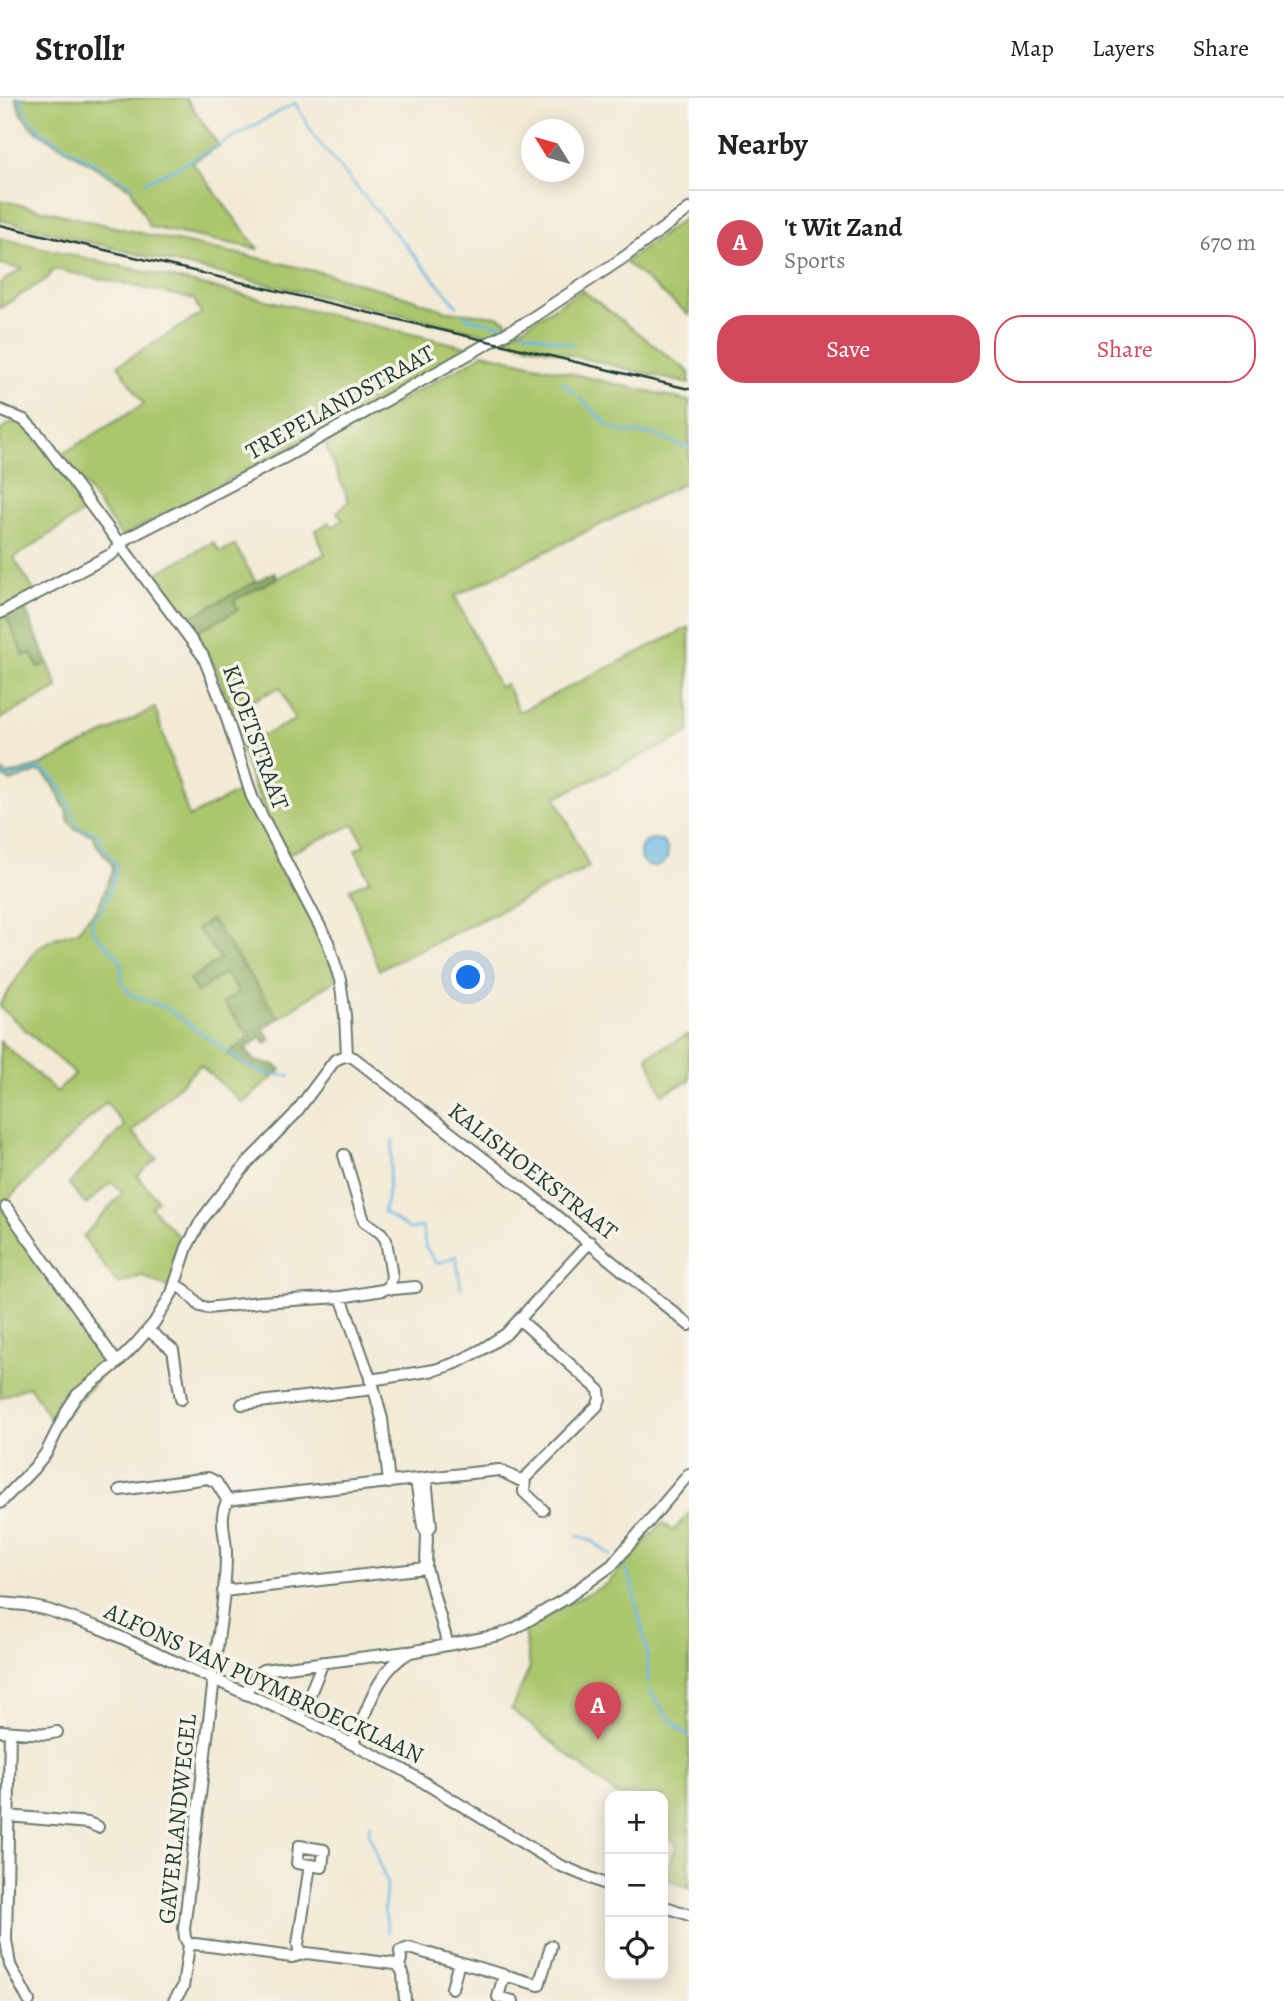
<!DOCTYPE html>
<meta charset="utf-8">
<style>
body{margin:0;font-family:Alegreya,serif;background:#f6f6f6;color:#202124}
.controls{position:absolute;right:21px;bottom:21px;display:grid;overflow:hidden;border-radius:14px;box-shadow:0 4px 18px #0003}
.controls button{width:63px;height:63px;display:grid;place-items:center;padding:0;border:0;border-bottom:2px solid #e0e0e0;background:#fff;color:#202124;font:35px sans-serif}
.compass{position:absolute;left:521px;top:21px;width:63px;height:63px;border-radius:50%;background:#fff;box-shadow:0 4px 18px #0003;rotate:307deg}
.you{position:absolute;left:469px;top:880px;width:24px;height:24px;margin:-18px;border:5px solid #fff;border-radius:50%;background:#1a73e8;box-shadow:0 0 0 10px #1a73e833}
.badge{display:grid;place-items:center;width:46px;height:46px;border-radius:50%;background:#d1495b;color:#fff;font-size:23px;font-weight:700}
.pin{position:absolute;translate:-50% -58px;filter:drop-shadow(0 2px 4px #0008)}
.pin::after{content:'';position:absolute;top:37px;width:24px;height:21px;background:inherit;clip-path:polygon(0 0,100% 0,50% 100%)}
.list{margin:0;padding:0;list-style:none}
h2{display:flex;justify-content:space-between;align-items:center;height:91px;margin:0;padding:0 28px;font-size:30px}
h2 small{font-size:23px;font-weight:400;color:#757577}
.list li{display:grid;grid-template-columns:46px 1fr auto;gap:21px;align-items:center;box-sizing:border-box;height:105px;padding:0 28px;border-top:2px solid #e0e0e0}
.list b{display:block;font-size:26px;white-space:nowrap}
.list p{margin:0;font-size:23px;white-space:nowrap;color:#757577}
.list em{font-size:23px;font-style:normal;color:#757577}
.actions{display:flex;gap:14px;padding:21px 28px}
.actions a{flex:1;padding:16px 0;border:2px solid #d1495b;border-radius:28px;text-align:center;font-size:24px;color:#d1495b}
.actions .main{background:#d1495b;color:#fff}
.icon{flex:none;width:38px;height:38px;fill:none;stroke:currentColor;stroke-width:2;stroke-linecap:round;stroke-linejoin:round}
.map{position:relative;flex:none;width:689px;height:1903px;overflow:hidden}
header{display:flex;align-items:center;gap:42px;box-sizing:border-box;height:98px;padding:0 35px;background:#fff;border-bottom:2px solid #e0e0e0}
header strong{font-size:33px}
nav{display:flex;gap:38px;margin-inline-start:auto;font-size:24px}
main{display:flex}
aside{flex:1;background:#fff}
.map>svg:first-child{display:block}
.green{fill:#abc66d;stroke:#658250;stroke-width:2}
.forest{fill:#88ab60;stroke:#54744a;stroke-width:2}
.water{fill:#6bb9e5;stroke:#457b8c;stroke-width:2}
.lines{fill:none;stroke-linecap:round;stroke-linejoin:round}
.stream{stroke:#6bb9e5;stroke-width:2.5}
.minor-casing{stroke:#697a6c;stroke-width:14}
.minor{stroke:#fff;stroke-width:10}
.rail{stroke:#1f3d34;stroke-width:2.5}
.labels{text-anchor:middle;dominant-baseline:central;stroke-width:7;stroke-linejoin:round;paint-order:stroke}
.street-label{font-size:24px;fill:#1f3d34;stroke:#f7f3e8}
</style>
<header>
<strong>Strollr</strong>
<nav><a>Map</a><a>Layers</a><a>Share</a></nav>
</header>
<main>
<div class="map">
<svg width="689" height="1903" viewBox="0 0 689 1903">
<rect width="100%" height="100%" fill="#f7f3e8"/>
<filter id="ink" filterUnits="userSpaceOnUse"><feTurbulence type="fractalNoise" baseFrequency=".0143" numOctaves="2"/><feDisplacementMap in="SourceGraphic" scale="14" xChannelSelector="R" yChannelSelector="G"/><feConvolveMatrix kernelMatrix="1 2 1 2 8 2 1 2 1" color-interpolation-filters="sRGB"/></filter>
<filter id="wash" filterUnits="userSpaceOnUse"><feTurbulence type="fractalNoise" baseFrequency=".00686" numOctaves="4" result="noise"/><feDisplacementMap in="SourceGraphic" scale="28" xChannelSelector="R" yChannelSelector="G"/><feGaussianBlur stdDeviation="1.57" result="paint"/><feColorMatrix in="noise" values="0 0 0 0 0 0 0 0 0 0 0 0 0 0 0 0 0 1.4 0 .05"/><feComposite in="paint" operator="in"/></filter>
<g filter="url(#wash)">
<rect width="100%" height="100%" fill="#f3ead5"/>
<!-- green -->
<path class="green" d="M16,0H186L219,48L192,64L258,151L150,129L131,91L49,41L31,29L20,13Z
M0,102L157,139L263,161L327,176L401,197L447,213L497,218L507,223L509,230L494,238L153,160L0,122Z
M689,117V217L625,164Z
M0,140L476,251L122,439L62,356L144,306L118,267L201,216L194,201L54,171L48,180L0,210V185L22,171L0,166Z
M582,192L689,274V286L504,241Z
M483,255L689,303V383L455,498L499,589L506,586L519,614L689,529V635L556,699L589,769L379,872L350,791L370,782L355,752L364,747L354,726L288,756L254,689L241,648L295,622L280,589L231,613L214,567L194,535L237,512L233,502L325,456L315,433L329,424L333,429L343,422L337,414L349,403L324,344L472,263Z
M13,323L26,328L90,410L14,460L35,494L0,512V333Z
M213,444L220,454L235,447L256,484L185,522L150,479Z
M6,518L24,557L30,555L38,569L48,565L58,590L0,621V521Z
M155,610L189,719L246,690L326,850L335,882L279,920L211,822L221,861L189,882L224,874L239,894L224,906L251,939L228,956C243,965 256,975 274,978L243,1005L200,967L132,1034L157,1060L137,1078L158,1102L151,1109L185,1146L171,1191L142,1178L118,1186L83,1139L123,1094L111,1084L86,1107L69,1086L124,1028L106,1004L1,1108L114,1263L55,1328L29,1288L0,1300V943L57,994L75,976L0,909V906L37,850L55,840L78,833L87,821L97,812L113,773L112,766L97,747L93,737L75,731L69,723L66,712L53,686L44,676L39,673L11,684L0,677V673L9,677L42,667Z
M689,936V983L662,996L647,958Z
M689,1415V1790L665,1780L677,1746L663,1734V1698H618L511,1611L530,1570L524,1533L567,1506L607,1486L662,1425L673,1433Z"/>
<!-- forest -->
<path class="forest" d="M274,474L277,480L234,502L238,512L194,535L185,522Z
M24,508L48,565L38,569L31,555L24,558L6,518Z
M211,821L279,920L263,931L271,941L266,945L261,939L245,951L255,963L275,967L281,972L274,978C256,975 242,965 227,956L251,939L223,905L239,894L225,875L197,894L189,882L221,861L197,831Z"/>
<!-- water -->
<path class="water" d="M640 755a14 14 0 1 1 28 0a14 14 0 1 1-28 0Z"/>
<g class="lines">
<!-- stream -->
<path class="stream" d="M19,0L28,20L43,35L135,89
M145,84L180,68L295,5L316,41L457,208
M464,216L467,220L506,228
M523,233L572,247
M562,284L574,295
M580,300L607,326L621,333L654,337L689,350
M0,674L8,680L40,671C58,679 65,696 71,714C73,719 75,725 79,729C84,733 93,734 99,736L101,748L116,765V773L104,809L93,821L91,828L98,839L114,854L121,863L122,885L130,896L165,909L251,970L268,976L290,978
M393,1042L387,1102L383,1114L409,1131L422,1129L426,1150L437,1166L456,1158L461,1190
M575,1437L591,1442L611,1458
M625,1469L631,1483L647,1553L648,1585
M649,1591C660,1610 672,1625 689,1639
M370,1725L369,1735L387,1786L384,1809L388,1835"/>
</g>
</g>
<g filter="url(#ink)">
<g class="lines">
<!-- minor casing -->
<g class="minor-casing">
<path id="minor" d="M0,312L24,322L38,336L203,558L222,605L252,699L328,844L340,882L345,917L347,957
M0,515L112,456L126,441L291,356L526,224L623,160L689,111
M347,957L354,960L532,1098L689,1227
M344,1057L364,1123L381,1135L386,1142L392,1179L389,1189
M6,1109L117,1265
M175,1187L185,1192L200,1208L208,1210L260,1204L341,1199L383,1192L389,1189L393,1191L416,1189
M341,1199L374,1291L382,1321L389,1385
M148,1232L173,1252L181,1301
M370,1282L435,1272L456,1265L481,1252L506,1236L590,1144
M242,1306L374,1291
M525,1380L524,1394L543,1412
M426,1381L431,1428L427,1435L426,1470L448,1547
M416,1382L423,1428L427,1435
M120,1392L208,1380L216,1384L228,1403C217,1418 227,1440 226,1457C226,1494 219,1531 215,1567L212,1577L213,1589L184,1831L185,1840L189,1847L183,1889L174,1903
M228,1403L235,1401L499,1372L519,1382L525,1380L597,1308L600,1301L599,1292L520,1222
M0,1405L34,1370L46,1355L69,1309L77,1297L117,1265L134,1248L154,1225L172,1195L187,1149L201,1123L213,1107L249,1063L294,1017L335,962L347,957
M223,1493L426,1470
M0,1505L25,1507L48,1512L100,1530L300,1620L402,1671L559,1767L610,1788
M245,1596L257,1576L263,1572L407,1554
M300,1620L323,1564
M0,1633L47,1636L57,1634
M10,1634L6,1842L10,1867L29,1903
M353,1645C367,1613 377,1572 410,1554L499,1537L514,1531L565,1501L612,1467L689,1376
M8,1718L88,1725L98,1729
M663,1808L689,1817
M189,1847L195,1846L292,1859L306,1855L395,1866L399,1868
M300,1857L298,1846L310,1767L322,1769L324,1752L299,1748L297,1765L310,1767
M504,1877L498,1899L513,1903
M452,1890L459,1864
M405,1903L403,1875L399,1868L401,1861L400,1853L409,1850L539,1887L551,1848"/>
</g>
<!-- minor -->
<use href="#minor" class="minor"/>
<!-- rail -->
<path class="rail" d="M0,127L689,291"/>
</g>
</g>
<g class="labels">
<!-- street labels -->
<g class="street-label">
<text transform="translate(340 304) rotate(-29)">TREPELANDSTRAAT</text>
<text transform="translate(256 639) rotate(70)">KLOETSTRAAT</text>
<text transform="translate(533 1073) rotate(38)">KALISHOEKSTRAAT</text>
<text transform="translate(264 1585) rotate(25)">ALFONS VAN PUYMBROECKLAAN</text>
<text transform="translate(177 1721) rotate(-84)">GAVERLANDWEGEL</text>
</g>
</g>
</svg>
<div class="controls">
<button>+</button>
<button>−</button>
<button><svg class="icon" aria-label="locate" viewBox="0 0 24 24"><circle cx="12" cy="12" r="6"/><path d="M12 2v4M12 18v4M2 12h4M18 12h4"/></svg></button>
</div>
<svg class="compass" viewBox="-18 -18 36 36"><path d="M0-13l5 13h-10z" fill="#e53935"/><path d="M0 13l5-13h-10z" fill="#757577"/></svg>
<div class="you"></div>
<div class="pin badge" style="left:598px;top:1642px">A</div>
</div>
<aside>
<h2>Nearby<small></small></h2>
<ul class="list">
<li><span class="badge">A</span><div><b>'t Wit Zand</b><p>Sports</p></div><em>670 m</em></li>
</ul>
<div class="actions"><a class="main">Save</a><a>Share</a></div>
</aside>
</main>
